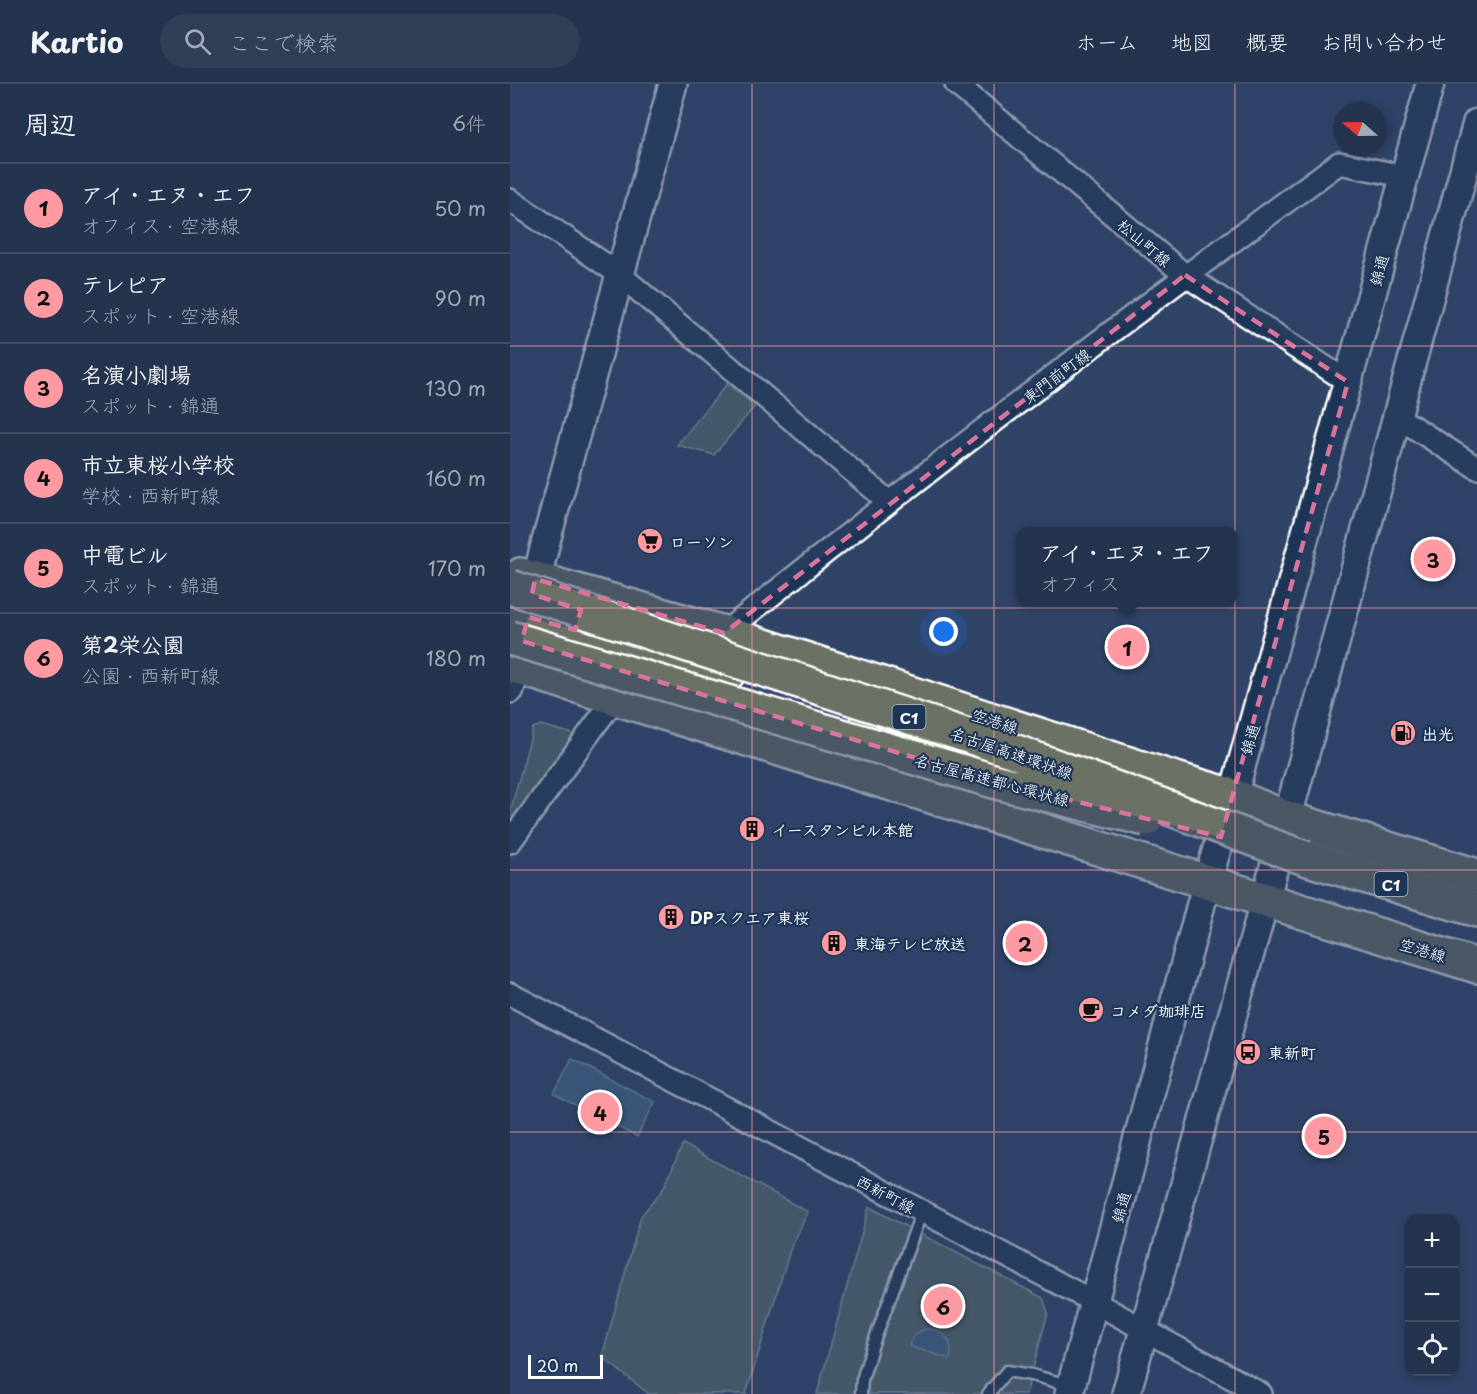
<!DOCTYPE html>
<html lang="ja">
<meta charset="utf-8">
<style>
body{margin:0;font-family:"Playpen Sans","Klee One",sans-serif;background:#303f58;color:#f1f3f6}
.controls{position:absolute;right:18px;bottom:18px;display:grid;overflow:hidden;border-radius:12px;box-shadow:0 3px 9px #0003}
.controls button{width:54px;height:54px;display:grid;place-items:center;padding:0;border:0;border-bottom:2px solid #414e66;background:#24334e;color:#f1f3f6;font:30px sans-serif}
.compass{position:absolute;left:823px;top:18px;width:54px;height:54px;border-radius:50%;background:#24334e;box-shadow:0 3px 9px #0003;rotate:290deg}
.scale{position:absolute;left:18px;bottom:15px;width:75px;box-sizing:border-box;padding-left:6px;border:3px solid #fff;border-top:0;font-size:16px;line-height:21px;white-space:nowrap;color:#fff;-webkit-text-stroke:4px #1d3557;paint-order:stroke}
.you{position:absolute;left:434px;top:548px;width:21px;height:21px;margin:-15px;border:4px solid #fff;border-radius:50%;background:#1a73e8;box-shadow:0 0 0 9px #1a73e833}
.badge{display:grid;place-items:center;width:39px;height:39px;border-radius:50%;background:#ff9aa2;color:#111;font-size:20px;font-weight:700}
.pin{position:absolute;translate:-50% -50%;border:3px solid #fff;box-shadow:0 2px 6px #0006}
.popup{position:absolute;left:506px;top:443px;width:222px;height:78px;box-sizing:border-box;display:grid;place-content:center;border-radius:12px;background:#24334e;filter:drop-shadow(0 2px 4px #0005);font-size:20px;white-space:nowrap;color:#a3aab6}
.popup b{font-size:22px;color:#f1f3f6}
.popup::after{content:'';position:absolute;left:50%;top:100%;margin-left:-12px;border:12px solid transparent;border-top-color:#24334e}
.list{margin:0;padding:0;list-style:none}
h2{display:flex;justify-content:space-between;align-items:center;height:78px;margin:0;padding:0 24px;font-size:26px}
h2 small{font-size:20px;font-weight:400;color:#a3aab6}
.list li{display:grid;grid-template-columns:39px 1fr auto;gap:18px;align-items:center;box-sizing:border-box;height:90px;padding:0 24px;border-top:2px solid #414e66}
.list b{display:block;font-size:22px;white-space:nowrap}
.list p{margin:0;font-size:20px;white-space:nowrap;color:#a3aab6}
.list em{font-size:20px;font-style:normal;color:#a3aab6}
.icon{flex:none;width:33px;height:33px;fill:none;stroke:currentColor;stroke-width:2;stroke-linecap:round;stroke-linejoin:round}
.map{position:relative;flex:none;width:967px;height:1310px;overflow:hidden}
header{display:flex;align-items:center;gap:36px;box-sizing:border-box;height:84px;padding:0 30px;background:#24334e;border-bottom:2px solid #414e66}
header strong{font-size:28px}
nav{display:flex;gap:33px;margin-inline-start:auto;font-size:21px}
.search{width:420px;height:54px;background:#303f58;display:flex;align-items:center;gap:15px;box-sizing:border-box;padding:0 21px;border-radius:33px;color:#a3aab6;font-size:22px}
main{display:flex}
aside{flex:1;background:#24334e}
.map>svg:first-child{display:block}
.green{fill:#5e726d;stroke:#aeb8b6;stroke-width:1.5}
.water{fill:#456d8d;stroke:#8fa7bb;stroke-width:1.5}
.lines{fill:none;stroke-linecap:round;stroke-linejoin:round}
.service-casing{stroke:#fff;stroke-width:15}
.minor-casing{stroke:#fff;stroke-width:26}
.tertiary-casing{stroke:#fff;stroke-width:32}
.primary-casing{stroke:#fff;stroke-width:38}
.motorway-casing{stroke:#fff;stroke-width:38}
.service{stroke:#1d3557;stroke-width:10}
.minor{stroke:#1d3557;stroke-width:21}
.tertiary{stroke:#1d3557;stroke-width:27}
.primary{stroke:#6b7165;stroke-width:33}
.motorway{stroke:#6b7165;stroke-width:33}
.motorway-bridge-casing{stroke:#fff;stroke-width:38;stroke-linecap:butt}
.motorway-bridge{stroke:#6b7165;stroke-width:33}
.marked{fill:none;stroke:#da749d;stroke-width:4.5;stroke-dasharray:12 8;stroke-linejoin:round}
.grid{fill:none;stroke:#ff9aa2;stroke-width:1.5;stroke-opacity:0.55}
.labels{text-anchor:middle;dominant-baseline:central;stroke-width:4.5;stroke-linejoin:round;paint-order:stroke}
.shield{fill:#1d3557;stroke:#bbc2cd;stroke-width:1.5}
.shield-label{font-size:15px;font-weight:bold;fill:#fff}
.street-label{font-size:16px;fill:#fff;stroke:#1d3557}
.poi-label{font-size:16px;font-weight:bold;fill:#fff;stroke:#1d3557;text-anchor:start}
</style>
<header>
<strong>Kartio</strong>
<div class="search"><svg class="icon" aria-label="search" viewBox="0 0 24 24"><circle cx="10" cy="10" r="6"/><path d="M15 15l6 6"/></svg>ここで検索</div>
<nav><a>ホーム</a><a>地図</a><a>概要</a><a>お問い合わせ</a></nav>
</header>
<main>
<aside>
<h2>周辺<small>6件</small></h2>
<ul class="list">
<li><span class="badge">1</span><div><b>アイ・エヌ・エフ</b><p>オフィス · 空港線</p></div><em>50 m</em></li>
<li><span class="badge">2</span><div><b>テレピア</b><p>スポット · 空港線</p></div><em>90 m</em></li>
<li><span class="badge">3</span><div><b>名演小劇場</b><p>スポット · 錦通</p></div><em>130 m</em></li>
<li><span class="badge">4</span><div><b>市立東桜小学校</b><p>学校 · 西新町線</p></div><em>160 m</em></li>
<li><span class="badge">5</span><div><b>中電ビル</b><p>スポット · 錦通</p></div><em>170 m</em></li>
<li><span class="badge">6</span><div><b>第2栄公園</b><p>公園 · 西新町線</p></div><em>180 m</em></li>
</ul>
</aside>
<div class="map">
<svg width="967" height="1310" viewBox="0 0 967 1310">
<rect width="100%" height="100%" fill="#304468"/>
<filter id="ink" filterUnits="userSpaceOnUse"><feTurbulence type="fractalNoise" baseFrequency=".0167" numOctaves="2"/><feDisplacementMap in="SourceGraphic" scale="12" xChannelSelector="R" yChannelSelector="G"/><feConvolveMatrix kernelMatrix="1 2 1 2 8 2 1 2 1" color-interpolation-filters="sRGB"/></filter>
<g filter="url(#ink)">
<!-- green -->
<path class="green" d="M217,300L245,322L204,371L167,361Z
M30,641L67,651L0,741V728L23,644Z
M173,1060L298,1128L280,1166L236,1310H139L92,1273L131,1132L153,1105Z
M359,1123L533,1214L538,1229L516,1310H307Z"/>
<!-- water -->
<path class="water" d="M62,975L145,1018L127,1053L44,1010Z
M415,1245C434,1245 444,1257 440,1275L399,1262L404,1251Z"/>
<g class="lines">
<!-- service casing -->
<g class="service-casing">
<path id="service" d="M351,1310L352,1296L362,1263L412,1127
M478,1310L497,1287L522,1291L561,1302"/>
</g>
<!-- minor casing -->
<g class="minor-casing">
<path id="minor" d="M446,0L675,191L838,298
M0,116L109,190L379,418
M886,332L967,384
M214,549C416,387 621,231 829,79L893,92
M0,758L105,614
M0,910L584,1218L751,1310"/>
</g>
<!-- tertiary casing -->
<g class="tertiary-casing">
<path id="tertiary" d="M22,513L36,457L163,0
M0,605L11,562
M559,1310L697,798L723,712L920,0
M616,1310L755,816L967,39"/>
</g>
<!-- primary casing -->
<g class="primary-casing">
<path id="primary" d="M11,491L214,549L662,694L723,712L776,734L967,792
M0,581L967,882"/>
</g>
<!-- motorway casing -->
<g class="motorway-casing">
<path id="motorway" d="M0,527L218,589
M357,628L412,613
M795,774L967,826"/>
</g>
<!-- service -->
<use href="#service" class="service"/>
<!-- minor -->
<use href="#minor" class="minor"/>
<!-- tertiary -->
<use href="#tertiary" class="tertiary"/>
<!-- primary -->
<use href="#primary" class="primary"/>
<!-- motorway -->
<use href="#motorway" class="motorway"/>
<!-- motorway-bridge casing -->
<g class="motorway-bridge-casing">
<path id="motorway-bridge" d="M0,503L498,665L795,774
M0,554L487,698L636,735"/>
</g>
<!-- motorway-bridge -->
<use href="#motorway-bridge" class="motorway-bridge"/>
</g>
</g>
<!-- marked area -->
<path d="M0 0H967V1310H0ZM675,191L838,298L711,753L487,698L12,557L18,533L65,546L71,526L22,510L25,495L214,549Z" fill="#304468" fill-opacity=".55" fill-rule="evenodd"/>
<path class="marked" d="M675,191L838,298L711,753L487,698L12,557L18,533L65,546L71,526L22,510L25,495L214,549Z"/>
<!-- grid -->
<path class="grid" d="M242,0V1310M484,0V1310M725,0V1310M0,262H967M0,524H967M0,786H967M0,1048H967"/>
<!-- icons -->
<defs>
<g id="supermarket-disc" transform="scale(1.35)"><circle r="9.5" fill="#ff9aa2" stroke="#1d3557"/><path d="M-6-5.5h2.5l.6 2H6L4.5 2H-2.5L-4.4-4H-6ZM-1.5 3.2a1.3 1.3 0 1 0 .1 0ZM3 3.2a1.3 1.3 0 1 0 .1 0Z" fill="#111"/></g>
<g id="fuel-disc" transform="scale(1.35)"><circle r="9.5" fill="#ff9aa2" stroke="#1d3557"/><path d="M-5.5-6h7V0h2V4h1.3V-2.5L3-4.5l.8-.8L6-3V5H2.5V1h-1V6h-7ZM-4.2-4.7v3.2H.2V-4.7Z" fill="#111"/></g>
<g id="building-disc" transform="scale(1.35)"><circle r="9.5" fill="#ff9aa2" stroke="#1d3557"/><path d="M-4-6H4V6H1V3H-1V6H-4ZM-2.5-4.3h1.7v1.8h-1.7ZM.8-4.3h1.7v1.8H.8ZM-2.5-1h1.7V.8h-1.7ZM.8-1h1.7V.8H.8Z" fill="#111"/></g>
<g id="cafe-disc" transform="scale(1.35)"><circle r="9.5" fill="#ff9aa2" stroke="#1d3557"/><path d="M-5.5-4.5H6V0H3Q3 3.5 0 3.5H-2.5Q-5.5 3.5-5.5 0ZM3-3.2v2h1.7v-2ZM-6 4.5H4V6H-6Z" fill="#111"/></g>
<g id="bus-disc" transform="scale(1.35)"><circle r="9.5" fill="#ff9aa2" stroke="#1d3557"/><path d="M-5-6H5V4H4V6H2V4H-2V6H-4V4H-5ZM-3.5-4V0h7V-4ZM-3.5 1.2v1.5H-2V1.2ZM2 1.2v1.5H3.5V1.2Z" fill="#111"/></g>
</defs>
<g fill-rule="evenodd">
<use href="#supermarket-disc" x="140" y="457"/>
<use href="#fuel-disc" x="893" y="649"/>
<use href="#building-disc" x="242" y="745"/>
<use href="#building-disc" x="161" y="833"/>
<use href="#building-disc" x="324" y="859"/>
<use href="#cafe-disc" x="581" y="926"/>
<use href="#bus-disc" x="738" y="968"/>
</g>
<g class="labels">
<!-- shield labels -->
<g class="shield">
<rect x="382.5" y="621" width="33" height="24" rx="4.5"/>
<rect x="864.5" y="788" width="33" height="24" rx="4.5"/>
</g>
<g class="shield-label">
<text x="399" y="633">C1</text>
<text x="881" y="800">C1</text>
</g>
<!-- street labels -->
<g class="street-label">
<text transform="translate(635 158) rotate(40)">松山町線</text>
<text transform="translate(868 186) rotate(-75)">錦通</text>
<text transform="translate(546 291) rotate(-37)">東門前町線</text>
<text transform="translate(485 636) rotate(18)">空港線</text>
<text transform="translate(739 655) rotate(-74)">錦通</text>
<text transform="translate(502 668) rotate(19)">名古屋高速環状線</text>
<text transform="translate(482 695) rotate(15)">名古屋高速都心環状線</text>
<text transform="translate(913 865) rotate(17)">空港線</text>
<text transform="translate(376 1109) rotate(28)">西新町線</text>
<text transform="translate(610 1123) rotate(-75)">錦通</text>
</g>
<!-- poi labels -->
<g class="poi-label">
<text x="160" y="457">ローソン</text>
<text x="912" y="649">出光</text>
<text x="262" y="745">イースタンビル本館</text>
<text x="180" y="833">DPスクエア東桜</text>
<text x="344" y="859">東海テレビ放送</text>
<text x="600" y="926">コメダ珈琲店</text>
<text x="758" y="968">東新町</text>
</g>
</g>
</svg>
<div class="controls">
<button>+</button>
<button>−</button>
<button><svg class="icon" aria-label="locate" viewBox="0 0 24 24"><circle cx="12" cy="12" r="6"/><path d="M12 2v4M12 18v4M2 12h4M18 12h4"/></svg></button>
</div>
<svg class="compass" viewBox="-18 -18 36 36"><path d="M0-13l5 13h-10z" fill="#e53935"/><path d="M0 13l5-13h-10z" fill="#a3aab6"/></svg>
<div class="scale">20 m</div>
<div class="you"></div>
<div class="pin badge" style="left:617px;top:563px">1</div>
<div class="popup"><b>アイ・エヌ・エフ</b>オフィス</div>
<div class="pin badge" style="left:515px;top:859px">2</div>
<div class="pin badge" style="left:923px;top:475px">3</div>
<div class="pin badge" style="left:90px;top:1028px">4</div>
<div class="pin badge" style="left:814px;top:1052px">5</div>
<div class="pin badge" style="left:433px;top:1222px">6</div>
</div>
</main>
